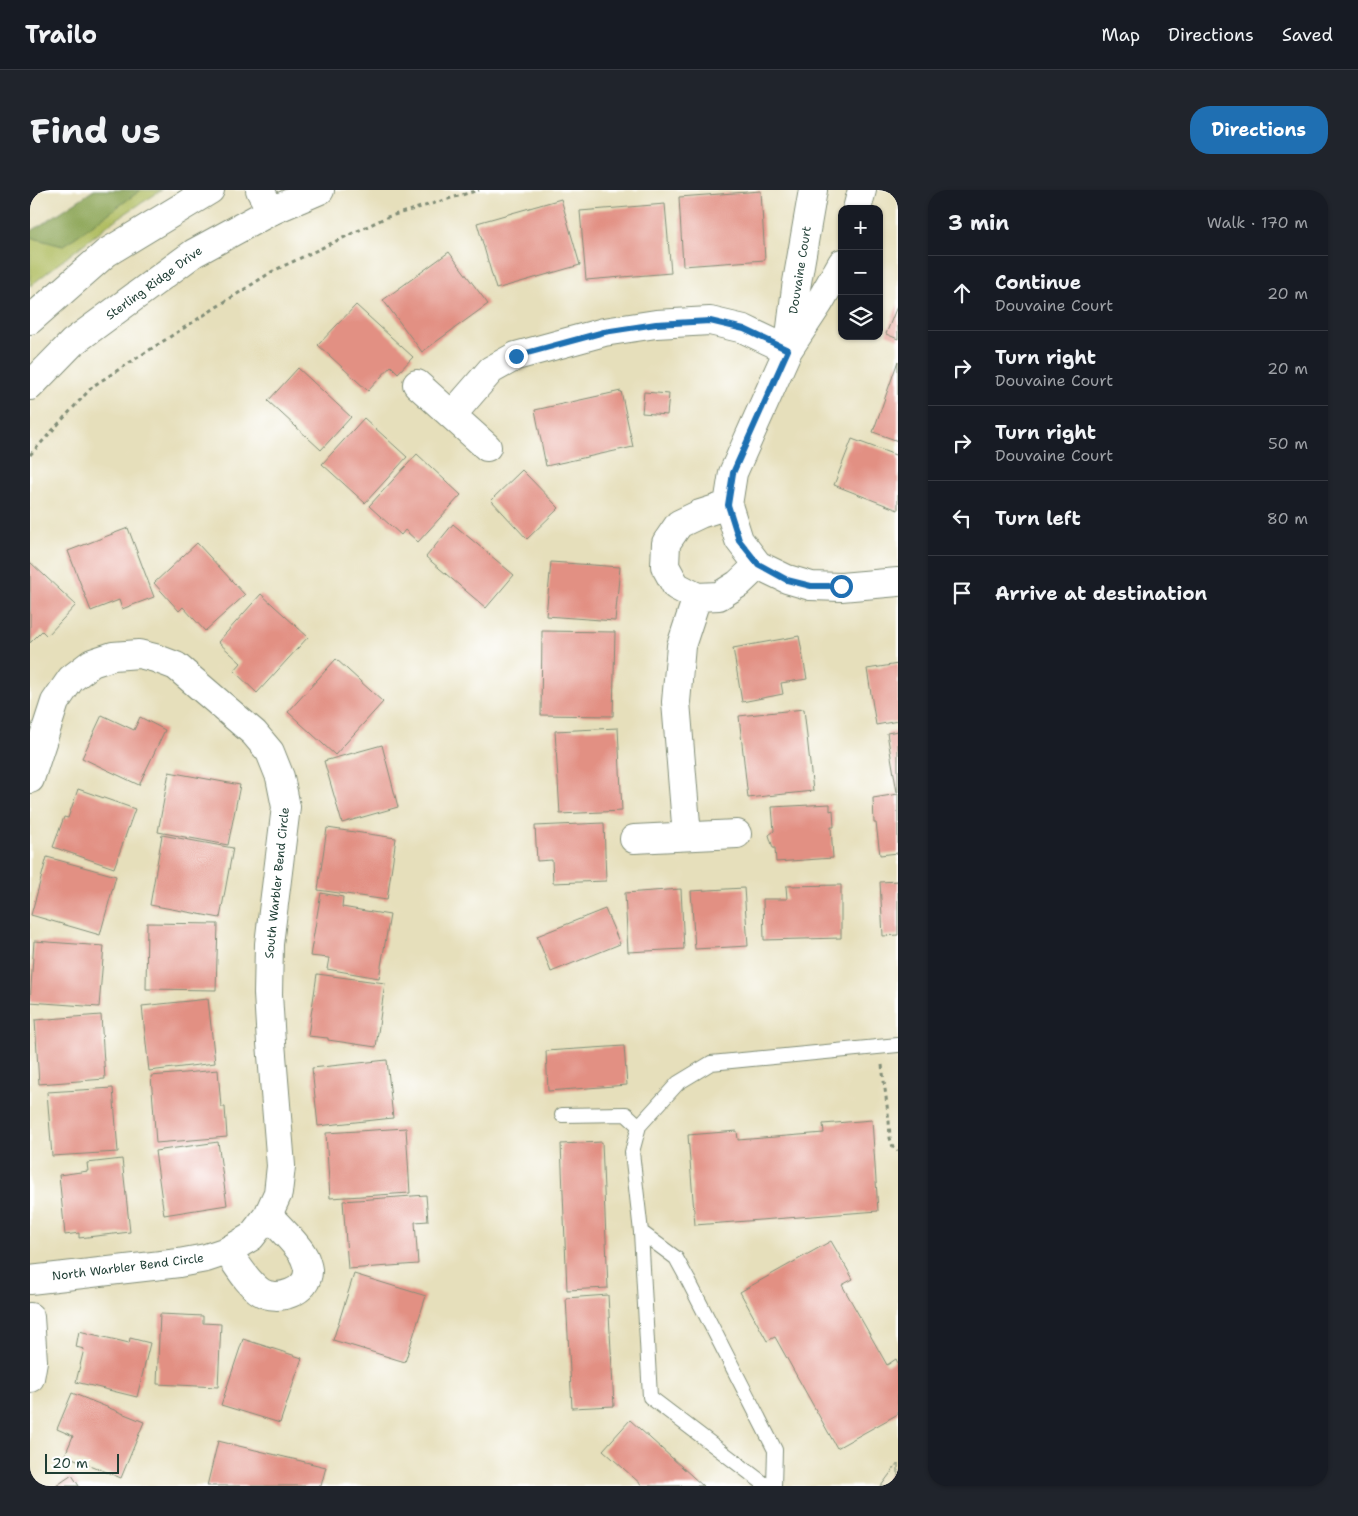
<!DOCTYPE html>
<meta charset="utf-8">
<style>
body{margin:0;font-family:"Shantell Sans",sans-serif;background:#20242c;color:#f1f3f6}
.controls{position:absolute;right:15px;top:15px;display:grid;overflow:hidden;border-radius:10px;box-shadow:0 1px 4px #0004}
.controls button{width:45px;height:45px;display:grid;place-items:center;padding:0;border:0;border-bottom:1px solid #363941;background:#171b24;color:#f1f3f6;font:25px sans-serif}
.scale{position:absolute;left:15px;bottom:12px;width:74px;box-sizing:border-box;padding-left:5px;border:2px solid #1f3d34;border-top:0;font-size:14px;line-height:18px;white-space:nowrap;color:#1f3d34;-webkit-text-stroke:4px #fff;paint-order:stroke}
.stop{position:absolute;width:15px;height:15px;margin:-11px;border:4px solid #1f6fb2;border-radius:50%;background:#fff}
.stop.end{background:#1f6fb2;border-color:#fff;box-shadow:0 1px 5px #0008}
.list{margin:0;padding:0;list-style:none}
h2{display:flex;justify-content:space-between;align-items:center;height:65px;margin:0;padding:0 20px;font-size:21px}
h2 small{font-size:16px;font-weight:400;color:#9ea1a6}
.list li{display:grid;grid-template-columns:32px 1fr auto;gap:15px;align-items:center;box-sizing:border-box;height:75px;padding:0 20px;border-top:1px solid #363941}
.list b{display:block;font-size:19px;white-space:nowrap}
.list p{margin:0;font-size:16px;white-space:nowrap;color:#9ea1a6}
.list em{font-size:16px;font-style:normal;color:#9ea1a6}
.icon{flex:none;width:28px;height:28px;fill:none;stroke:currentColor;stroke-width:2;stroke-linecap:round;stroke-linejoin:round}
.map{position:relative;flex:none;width:868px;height:1296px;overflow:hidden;border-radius:20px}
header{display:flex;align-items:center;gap:30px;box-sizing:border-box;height:70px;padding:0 25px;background:#171b24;border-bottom:1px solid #363941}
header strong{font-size:24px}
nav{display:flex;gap:28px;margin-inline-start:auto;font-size:18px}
.intro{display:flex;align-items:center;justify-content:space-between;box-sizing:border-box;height:120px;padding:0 30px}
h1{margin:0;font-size:35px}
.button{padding:12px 22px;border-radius:20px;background:#1f6fb2;color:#fff;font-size:18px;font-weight:700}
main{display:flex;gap:30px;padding:0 30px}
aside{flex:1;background:#171b24;border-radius:20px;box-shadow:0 1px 4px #0004}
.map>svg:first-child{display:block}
.green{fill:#afbc5e;stroke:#677c49}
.forest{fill:#8ba455;stroke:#557044}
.building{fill:#e29083}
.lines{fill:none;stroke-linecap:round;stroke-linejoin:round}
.service-casing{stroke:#828e78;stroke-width:16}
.minor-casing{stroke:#828e78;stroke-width:30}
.tertiary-casing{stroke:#828e78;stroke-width:30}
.path{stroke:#828e78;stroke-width:3;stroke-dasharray:4 4;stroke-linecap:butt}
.service{stroke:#fff;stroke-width:14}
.minor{stroke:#fff;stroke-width:28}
.tertiary{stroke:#fff;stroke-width:28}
.route{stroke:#1f6fb2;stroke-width:6}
.labels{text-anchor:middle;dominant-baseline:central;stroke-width:4.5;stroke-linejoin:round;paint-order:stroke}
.street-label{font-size:12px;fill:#1f3d34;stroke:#fff}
</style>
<header>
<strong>Trailo</strong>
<nav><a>Map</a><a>Directions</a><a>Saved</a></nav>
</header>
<div class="intro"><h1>Find us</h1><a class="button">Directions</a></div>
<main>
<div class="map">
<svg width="868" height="1296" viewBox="0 0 868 1296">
<rect width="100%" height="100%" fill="#fff"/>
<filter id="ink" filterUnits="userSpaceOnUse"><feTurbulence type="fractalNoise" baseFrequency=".02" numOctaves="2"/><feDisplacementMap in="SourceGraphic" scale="10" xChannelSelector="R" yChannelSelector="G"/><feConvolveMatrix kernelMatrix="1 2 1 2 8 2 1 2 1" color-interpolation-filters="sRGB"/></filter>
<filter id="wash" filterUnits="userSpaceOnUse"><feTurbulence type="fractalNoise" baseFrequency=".0096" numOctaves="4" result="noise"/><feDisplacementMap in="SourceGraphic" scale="20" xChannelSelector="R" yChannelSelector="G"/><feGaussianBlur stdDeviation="1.12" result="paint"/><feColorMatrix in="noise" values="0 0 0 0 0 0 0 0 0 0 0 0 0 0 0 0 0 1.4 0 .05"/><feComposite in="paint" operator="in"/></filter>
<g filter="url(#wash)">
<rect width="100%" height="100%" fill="#e6dfbb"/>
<!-- green -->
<path class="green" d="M111,0H132L82,32L0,96V47L33,56Z"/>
<!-- forest -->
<path class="forest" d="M64,0H111L33,56L0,47V42Z"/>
<g id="blocks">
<!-- building -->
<path class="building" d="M731,1L735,70L653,76L649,7Z
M531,9L550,75L466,99L447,33Z
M635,14L641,83L556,90L550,21Z
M419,62L458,114L392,162L353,110Z
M868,114V149L856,144Z
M326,115L383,167L368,183L361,176L338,201L288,155Z
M868,171V251L843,242Z
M268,178L321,227L291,260L238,211Z
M591,201L603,257L516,276L505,220Z
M614,202L639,204L637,225L612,223Z
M334,228L377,267L335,313L292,274Z
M822,249L868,266V320L804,295Z
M387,264L431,305L388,352L375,340L371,345L339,316Z
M492,280L529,318L497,349L461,310Z
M423,334L484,385L456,418L396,367Z
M98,338L124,407L92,419L89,410L61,421L38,361Z
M167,353L215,405L175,441L153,417L149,421L124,393Z
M0,372L46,415L17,446L12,441L0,453Z
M521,372L590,377L585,431L516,426Z
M231,404L278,447L227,503L204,481L211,473L188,452Z
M512,441L585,442L583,526L511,525Z
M769,446L777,489L751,493L753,504L712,512L703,458Z
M306,469L353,512L305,565L258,522Z
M868,474V531L846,535L837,479Z
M774,519L783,601L718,608L709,526Z
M72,525L104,540L110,527L135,540L109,595L52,568Z
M588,538L592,621L530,624L525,541Z
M868,541V602H867L857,543Z
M352,555L368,617L312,633L294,571Z
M139,582L210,595L198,655L128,642Z
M48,599L105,619L84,678L23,657L34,627L38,628Z
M868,604V663L850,665L846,633H844L843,608Z
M800,614V621L803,620L804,637H801L803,668L746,672L745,658H743L739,645L744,641L742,617Z
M574,633L576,691L523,693L522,670L507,671L505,636Z
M297,638L366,648L357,710L288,700Z
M132,645L203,658L190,728L120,715Z
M17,667L86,686L70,745L1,725Z
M868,691V745L853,746L850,692Z
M811,695V748L734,750L733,709H757L756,696Z
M714,698L718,756L665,759L661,701Z
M651,699L654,759L598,762L595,703Z
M291,703L313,707L312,717L360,725L349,788L297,779L299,768L280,766Z
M575,719L590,754L521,782L507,746Z
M117,733L188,734L186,800L116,799Z
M4,751L74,756L69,817L0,812Z
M287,784L355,793L346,857L298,850V848L278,846Z
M178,809L185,873L119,881L112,816Z
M71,825L75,889L9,894L5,830Z
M594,856L597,895L518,901L516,861Z
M357,870L363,928L288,936L282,878Z
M188,880L191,917H195L197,947L126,953L121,886Z
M83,898L88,962L22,966L17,902Z
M842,930L848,1021L665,1035L658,945L707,941L708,950L794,943L793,934Z
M376,938L380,1003L300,1008L296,943Z
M188,952L197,1015L134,1025L125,961Z
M572,952L578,1098L537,1100L531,954Z
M92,969L100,1042L49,1048V1043L35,1045L29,985L58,981L57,973Z
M396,1005L398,1031L385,1032L388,1074L318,1079L313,1011Z
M801,1051L823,1089L812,1095L857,1175L866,1169L868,1173V1224L807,1258L745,1147L737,1151L710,1102Z
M324,1084L396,1106L375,1172L303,1150Z
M578,1105L584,1216L542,1218L536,1108Z
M130,1124L173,1126V1133L191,1134L188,1197L127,1194Z
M49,1141L99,1153L100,1148L120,1153L107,1207L46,1192L54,1159L46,1157Z
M213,1149L272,1168L250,1233L191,1215Z
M42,1203L114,1232L91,1288L35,1265L43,1246L27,1239Z
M600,1230L673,1296H613L573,1260Z
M188,1251L296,1277L291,1296H177Z
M868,1273V1296H851Z
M42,1285L49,1296H26Z"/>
</g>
</g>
<g filter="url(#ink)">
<use href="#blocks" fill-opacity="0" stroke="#828e78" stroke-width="1"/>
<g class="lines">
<!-- service casing -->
<g class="service-casing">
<path id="service" d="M532,925L596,924L609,936
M611,1042L646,1068L658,1090L745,1260L744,1296
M737,1296L620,1207L611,1042L602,962L609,936L648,893L681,873L868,855"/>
</g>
<!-- minor casing -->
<g class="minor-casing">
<path id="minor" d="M230,0L241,21
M827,19L832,0
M812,73L789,113L758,160L703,283L698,315L709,350L728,375L757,389L781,396L811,397L868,392
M759,154L766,98L783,0
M387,194L457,257
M422,225L461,180L486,166L574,142L626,134L680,131L714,139L758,160
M698,315L670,324L649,334L636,353L635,376L646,396L667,407L689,406L708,394L728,375
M0,589L25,512L41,489L62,473L83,466L109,464L125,468L146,476L224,543L240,562L250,587L256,617L239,754L238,804L241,853L251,976L248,1003L238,1025L221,1047L197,1061L176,1068L149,1073L0,1090
M657,646L646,512L651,456L667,407
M604,649L707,644
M197,1061C207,1074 217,1093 231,1102C247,1112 279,1102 278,1080C278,1077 276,1072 275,1069C271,1058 247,1035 238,1025
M0,1127L3,1171L0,1188"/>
</g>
<!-- tertiary casing -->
<g class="tertiary-casing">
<path id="tertiary" d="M0,130L76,63L180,0
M0,196L43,152L164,63L241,21L290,0"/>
</g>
<!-- path -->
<path class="path" d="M0,265L63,196L243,81L357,27L449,0
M852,875L859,931L860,948L863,957L868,961"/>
<!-- service -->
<use href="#service" class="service"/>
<!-- minor -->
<use href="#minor" class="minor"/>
<!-- tertiary -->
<use href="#tertiary" class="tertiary"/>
</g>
</g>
<g class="lines" filter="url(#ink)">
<!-- route -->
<path class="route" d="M486,166L574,142L626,134L680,131L714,139L758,160L703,283L698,315L709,350L728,374L757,390L781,396H811"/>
</g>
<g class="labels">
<!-- street labels -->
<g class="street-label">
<text transform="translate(770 80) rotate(-81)">Douvaine Court</text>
<text transform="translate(124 93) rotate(-36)">Sterling Ridge Drive</text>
<text transform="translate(247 693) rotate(-84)">South Warbler Bend Circle</text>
<text transform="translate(98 1077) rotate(-7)">North Warbler Bend Circle</text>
</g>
</g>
</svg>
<div class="controls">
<button>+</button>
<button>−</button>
<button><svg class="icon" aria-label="layers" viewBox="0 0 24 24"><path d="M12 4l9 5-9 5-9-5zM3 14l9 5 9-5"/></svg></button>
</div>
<div class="scale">20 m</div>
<div class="stop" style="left:811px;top:396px"></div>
<div class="stop end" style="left:486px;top:166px"></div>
</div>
<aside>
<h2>3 min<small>Walk · 170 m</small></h2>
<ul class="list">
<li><svg class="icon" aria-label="ahead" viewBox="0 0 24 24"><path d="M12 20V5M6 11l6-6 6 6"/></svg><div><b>Continue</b><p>Douvaine Court</p></div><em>20 m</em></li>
<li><svg class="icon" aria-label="right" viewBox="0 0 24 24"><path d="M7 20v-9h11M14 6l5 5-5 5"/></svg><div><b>Turn right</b><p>Douvaine Court</p></div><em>20 m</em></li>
<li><svg class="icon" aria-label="right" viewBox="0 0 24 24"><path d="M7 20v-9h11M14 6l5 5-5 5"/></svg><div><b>Turn right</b><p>Douvaine Court</p></div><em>50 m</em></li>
<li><svg class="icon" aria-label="left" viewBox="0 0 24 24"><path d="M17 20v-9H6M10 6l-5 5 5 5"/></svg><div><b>Turn left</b></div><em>80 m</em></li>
<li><svg class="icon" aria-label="arrive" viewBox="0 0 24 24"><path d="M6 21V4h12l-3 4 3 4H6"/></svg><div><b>Arrive at destination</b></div></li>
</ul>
</aside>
</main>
